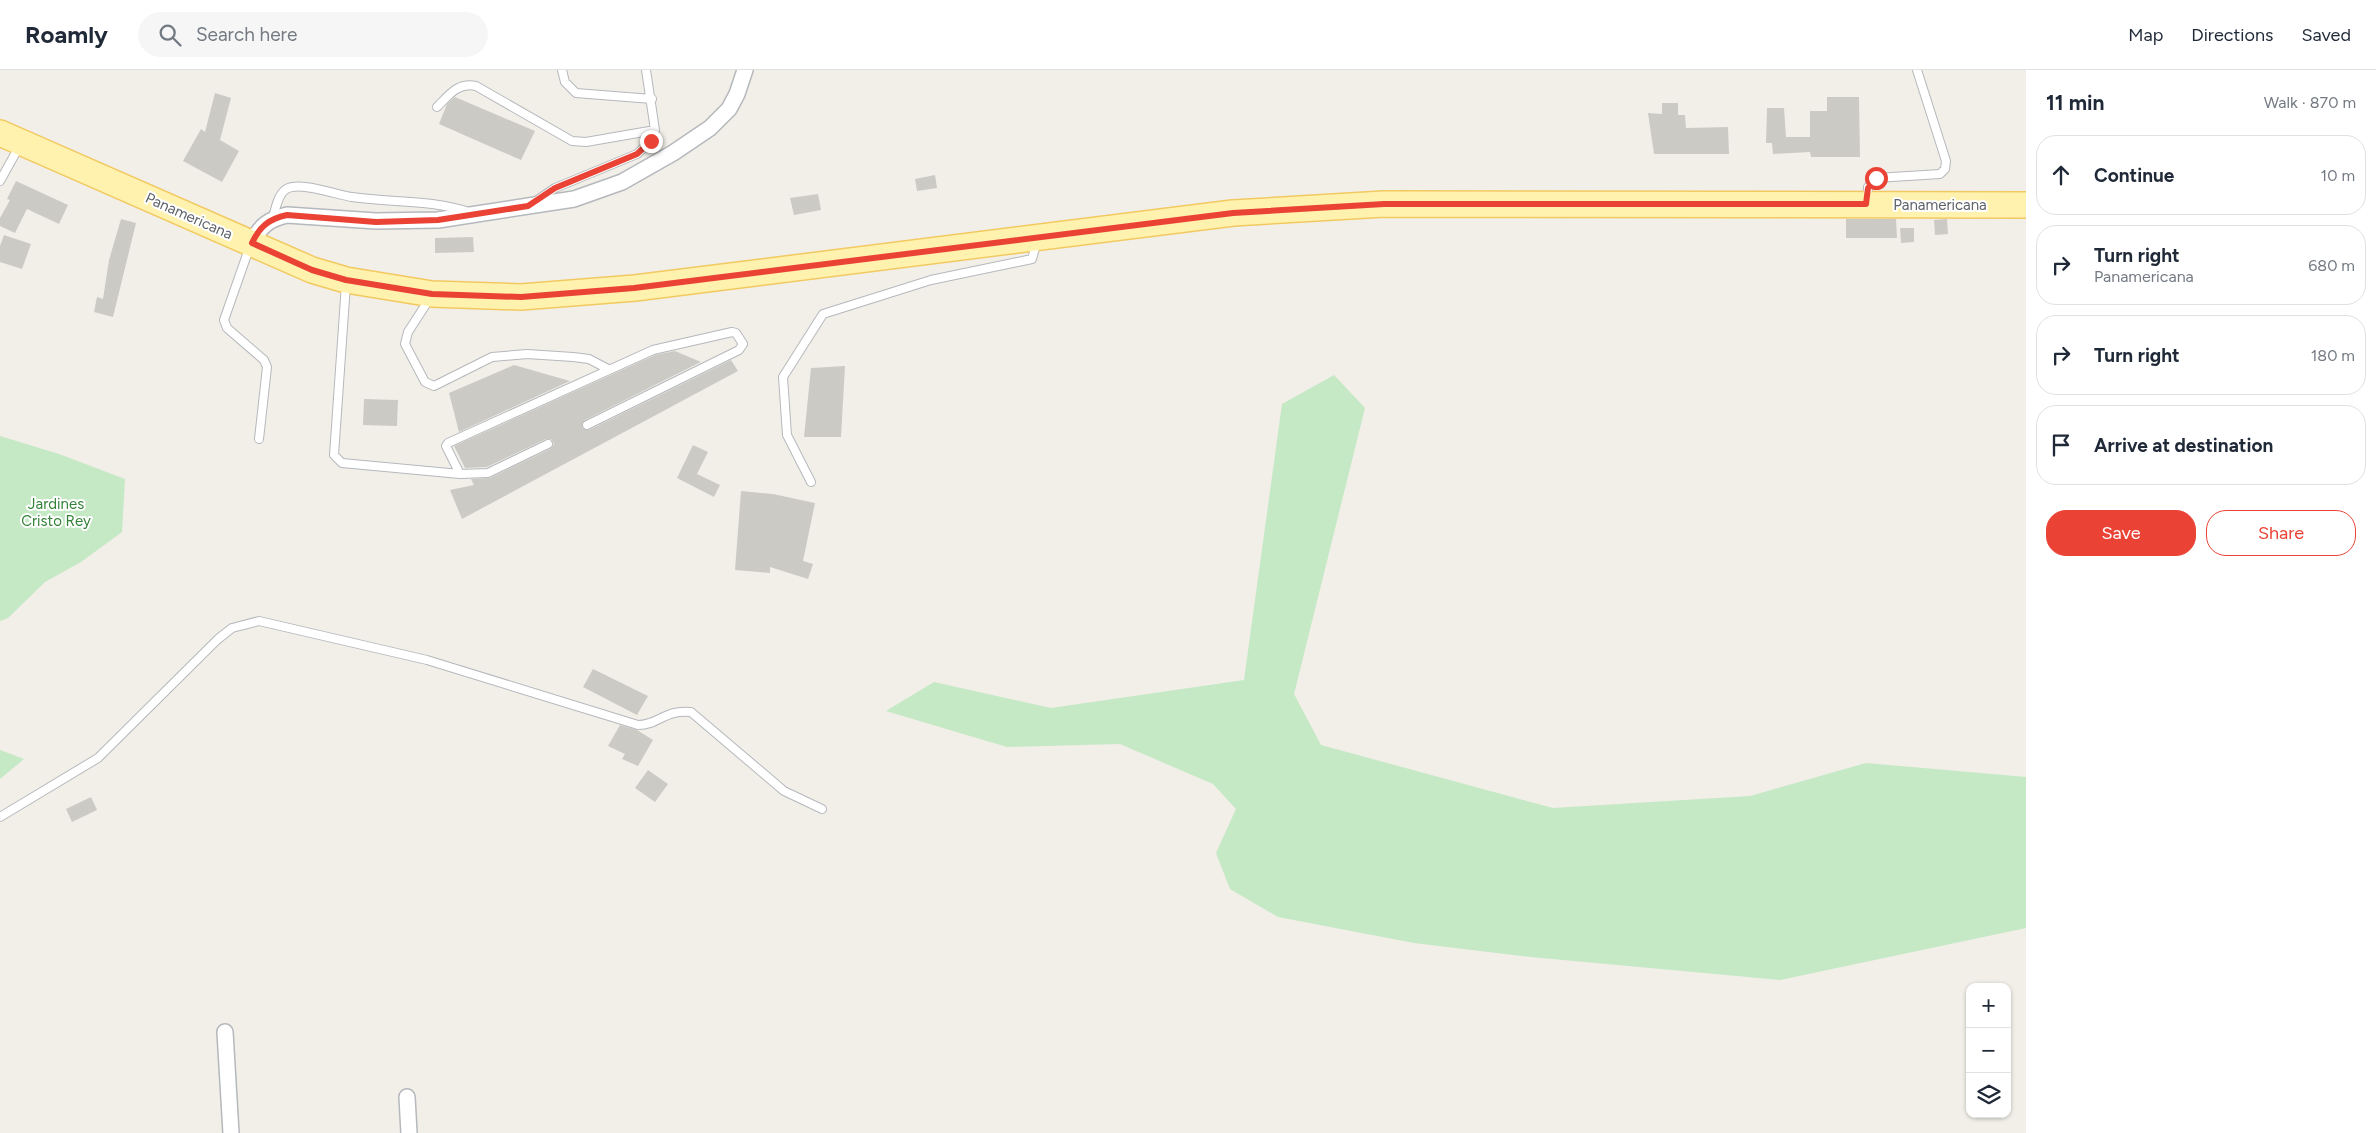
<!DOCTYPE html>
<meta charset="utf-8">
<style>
body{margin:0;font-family:Figtree,sans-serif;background:#f6f6f7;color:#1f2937}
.controls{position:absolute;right:15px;bottom:15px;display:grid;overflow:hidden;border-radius:10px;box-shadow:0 1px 4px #0004}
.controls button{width:45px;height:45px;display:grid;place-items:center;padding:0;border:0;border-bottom:1px solid #e0e1e3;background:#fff;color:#1f2937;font:25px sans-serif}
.stop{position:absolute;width:15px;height:15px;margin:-11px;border:4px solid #ea4335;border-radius:50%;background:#fff}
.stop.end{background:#ea4335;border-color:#fff;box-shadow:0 1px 5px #0008}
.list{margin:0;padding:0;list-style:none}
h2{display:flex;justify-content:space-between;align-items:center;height:65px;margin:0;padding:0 20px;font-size:21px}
h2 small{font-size:16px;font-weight:400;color:#747a83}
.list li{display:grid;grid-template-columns:32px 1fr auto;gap:15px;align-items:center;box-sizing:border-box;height:80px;margin:0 10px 10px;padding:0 10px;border:1px solid #e0e1e3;border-radius:20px}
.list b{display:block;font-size:19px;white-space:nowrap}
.list p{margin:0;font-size:16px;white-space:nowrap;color:#747a83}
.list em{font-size:16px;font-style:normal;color:#747a83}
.actions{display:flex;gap:10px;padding:15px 20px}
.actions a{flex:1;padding:11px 0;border:1px solid #ea4335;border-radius:20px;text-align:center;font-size:18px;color:#ea4335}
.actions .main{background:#ea4335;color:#fff}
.icon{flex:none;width:28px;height:28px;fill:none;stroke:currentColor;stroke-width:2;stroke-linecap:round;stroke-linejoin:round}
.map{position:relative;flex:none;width:2026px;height:1063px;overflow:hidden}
header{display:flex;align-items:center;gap:30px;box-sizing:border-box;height:70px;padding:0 25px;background:#fff;border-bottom:1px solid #e0e1e3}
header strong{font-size:24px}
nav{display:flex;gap:28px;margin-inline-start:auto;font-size:18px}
.search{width:350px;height:45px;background:#f6f6f7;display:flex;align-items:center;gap:12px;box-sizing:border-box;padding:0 18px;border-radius:28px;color:#747a83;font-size:19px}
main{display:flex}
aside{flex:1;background:#fff}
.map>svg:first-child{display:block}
.green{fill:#c5e8c5}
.building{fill:#cccac5}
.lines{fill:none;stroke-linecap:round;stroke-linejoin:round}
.lane-casing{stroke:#b5b8bc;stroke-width:10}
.street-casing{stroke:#b5b8bc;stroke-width:18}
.primary-casing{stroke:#f2c960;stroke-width:28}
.lane{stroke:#fff;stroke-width:8}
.street{stroke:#fff;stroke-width:15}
.primary{stroke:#fff2af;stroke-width:25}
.route{stroke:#ea4335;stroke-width:6}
.labels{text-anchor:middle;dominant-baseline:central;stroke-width:4;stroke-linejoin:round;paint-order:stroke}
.street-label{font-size:15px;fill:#5f6368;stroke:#fff}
.park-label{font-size:15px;fill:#348238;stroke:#fff}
</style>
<header>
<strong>Roamly</strong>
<div class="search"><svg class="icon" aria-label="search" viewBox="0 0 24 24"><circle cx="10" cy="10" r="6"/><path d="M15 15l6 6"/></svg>Search here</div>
<nav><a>Map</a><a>Directions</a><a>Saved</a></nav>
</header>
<main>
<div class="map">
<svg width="2026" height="1063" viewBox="0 0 2026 1063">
<rect width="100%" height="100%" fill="#f1efe8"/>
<!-- green -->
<path class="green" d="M1334,305L1365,338L1294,624L1321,675L1553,738L1750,726L1866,693L2026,707V858L1780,910L1531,887L1414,873L1278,847L1230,819L1216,783L1236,739L1213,714L1120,674L1007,677L886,641L934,612L1051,638L1244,610L1282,334Z
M0,366L59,384L125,409L122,462L81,492L45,512L8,548L0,551Z
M0,680L24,689L0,709Z"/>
<!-- building -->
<path class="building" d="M215,23L231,28L220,70L239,81L222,112L183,91L201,59L205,62Z
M455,27L535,61L521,90L439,54L447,34Z
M1827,27H1859L1860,87H1811L1810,82L1773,84L1772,73H1766L1767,38H1784L1786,67H1810V41H1827Z
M1662,33H1678V45H1685L1686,58L1728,57L1729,84H1654L1648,43L1662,44Z
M935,105L937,118L917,121L915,109Z
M16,111L68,135L59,154L27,139L15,163L0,156V148L10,130L7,129Z
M818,124L821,140L794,145L790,128Z
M121,149L136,153L113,247L94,242L97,227L103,229L109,190Z
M1846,149H1896L1897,168H1846Z
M1947,149L1948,164L1935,165L1934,150Z
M1900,158H1914V172L1901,173Z
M4,165L31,174L22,199L0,192V176Z
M473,167L474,182L435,183V168Z
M675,281L701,292L585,350L582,358L589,360L731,290L738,301L462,449L450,420L474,415L471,409L490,408L550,379L554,374L551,369H546L487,397L465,398L454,376L655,285Z
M514,295L570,311L459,362L449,323Z
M845,296L841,367H804L811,298Z
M364,329L398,330L397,356L363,355Z
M693,375L708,382L697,404L720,415L714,427L677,408Z
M741,421L773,424L815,433L803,491L813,494L808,509L770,497V503L735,500Z
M593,599L648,626L637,645L583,617Z
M620,655L637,660L653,670L638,696L622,689L625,684L608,676Z
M648,700L668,714L655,732L635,718Z
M91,727L97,740L72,752L66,739Z"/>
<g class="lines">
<!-- lane casing -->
<g class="lane-casing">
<path id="lane" d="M562,0L565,12L576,23L652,29
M437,37C449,25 458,12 476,16L572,71L586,72L655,60
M0,111L20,75
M536,131L555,118L637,84L651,71L655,60L646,0
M1867,132L1868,117L1876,108L1940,104L1945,99L1946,91L1917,0
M273,148C275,140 278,125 285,120C298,110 337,125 352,127C392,133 430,129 469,142
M250,176L224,250L227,258L264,290L267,297L259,369
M346,214L334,385L342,393L460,404L488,403L548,374
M430,228L408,262L405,274L425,312L434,316L492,287L527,284L573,287L589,289L608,299
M460,404L446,376L448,373L653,280L732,262L736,263L743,274L739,280L587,355
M811,412L787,365L783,307L823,244L931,210L1032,189L1037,171
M0,747L98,688L218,569L232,558L259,551L427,590L638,655C659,655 665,639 691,642L784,721L822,739"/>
</g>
<!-- street casing -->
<g class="street-casing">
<path id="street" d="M252,173C260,156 269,149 287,145L376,151L438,150L574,129L622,112L673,83L710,58L729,39L737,24L745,0
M225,962L231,1063
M407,1027L409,1063"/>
</g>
<!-- primary casing -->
<g class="primary-casing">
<path id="primary" d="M0,63L312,200L346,210L432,224L521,227L635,218L1233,143L1384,134L2026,135"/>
</g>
<!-- lane -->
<use href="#lane" class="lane"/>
<!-- street -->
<use href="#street" class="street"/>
<!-- primary -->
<use href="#primary" class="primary"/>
</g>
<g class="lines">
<!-- route -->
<path class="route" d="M651,71L637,84L555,118L528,136L438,150L376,152L287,145C269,149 260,156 252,173L312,200L346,210L432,224L521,227L634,218L1233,143L1384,134H1866L1868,118L1876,108"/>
</g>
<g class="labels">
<!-- street labels -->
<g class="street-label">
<text x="1940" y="135">Panamericana</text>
<text transform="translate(189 146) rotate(24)">Panamericana</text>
</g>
<!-- park labels -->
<g class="park-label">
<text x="56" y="434">Jardines<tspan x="56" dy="17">Cristo Rey</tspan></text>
</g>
</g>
</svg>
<div class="controls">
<button>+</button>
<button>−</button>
<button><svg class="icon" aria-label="layers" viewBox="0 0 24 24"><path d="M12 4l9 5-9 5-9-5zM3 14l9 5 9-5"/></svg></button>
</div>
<div class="stop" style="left:1876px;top:108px"></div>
<div class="stop end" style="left:651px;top:71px"></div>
</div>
<aside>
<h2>11 min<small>Walk · 870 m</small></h2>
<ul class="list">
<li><svg class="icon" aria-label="ahead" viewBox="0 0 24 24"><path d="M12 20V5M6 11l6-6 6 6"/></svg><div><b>Continue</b></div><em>10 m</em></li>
<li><svg class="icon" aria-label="right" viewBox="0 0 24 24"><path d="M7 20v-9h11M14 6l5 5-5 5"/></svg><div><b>Turn right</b><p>Panamericana</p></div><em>680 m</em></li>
<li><svg class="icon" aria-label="right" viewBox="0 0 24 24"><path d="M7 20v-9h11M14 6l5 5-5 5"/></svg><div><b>Turn right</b></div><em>180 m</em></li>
<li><svg class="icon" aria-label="arrive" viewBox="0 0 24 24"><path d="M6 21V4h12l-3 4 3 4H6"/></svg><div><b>Arrive at destination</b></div></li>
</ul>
<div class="actions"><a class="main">Save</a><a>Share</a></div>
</aside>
</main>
